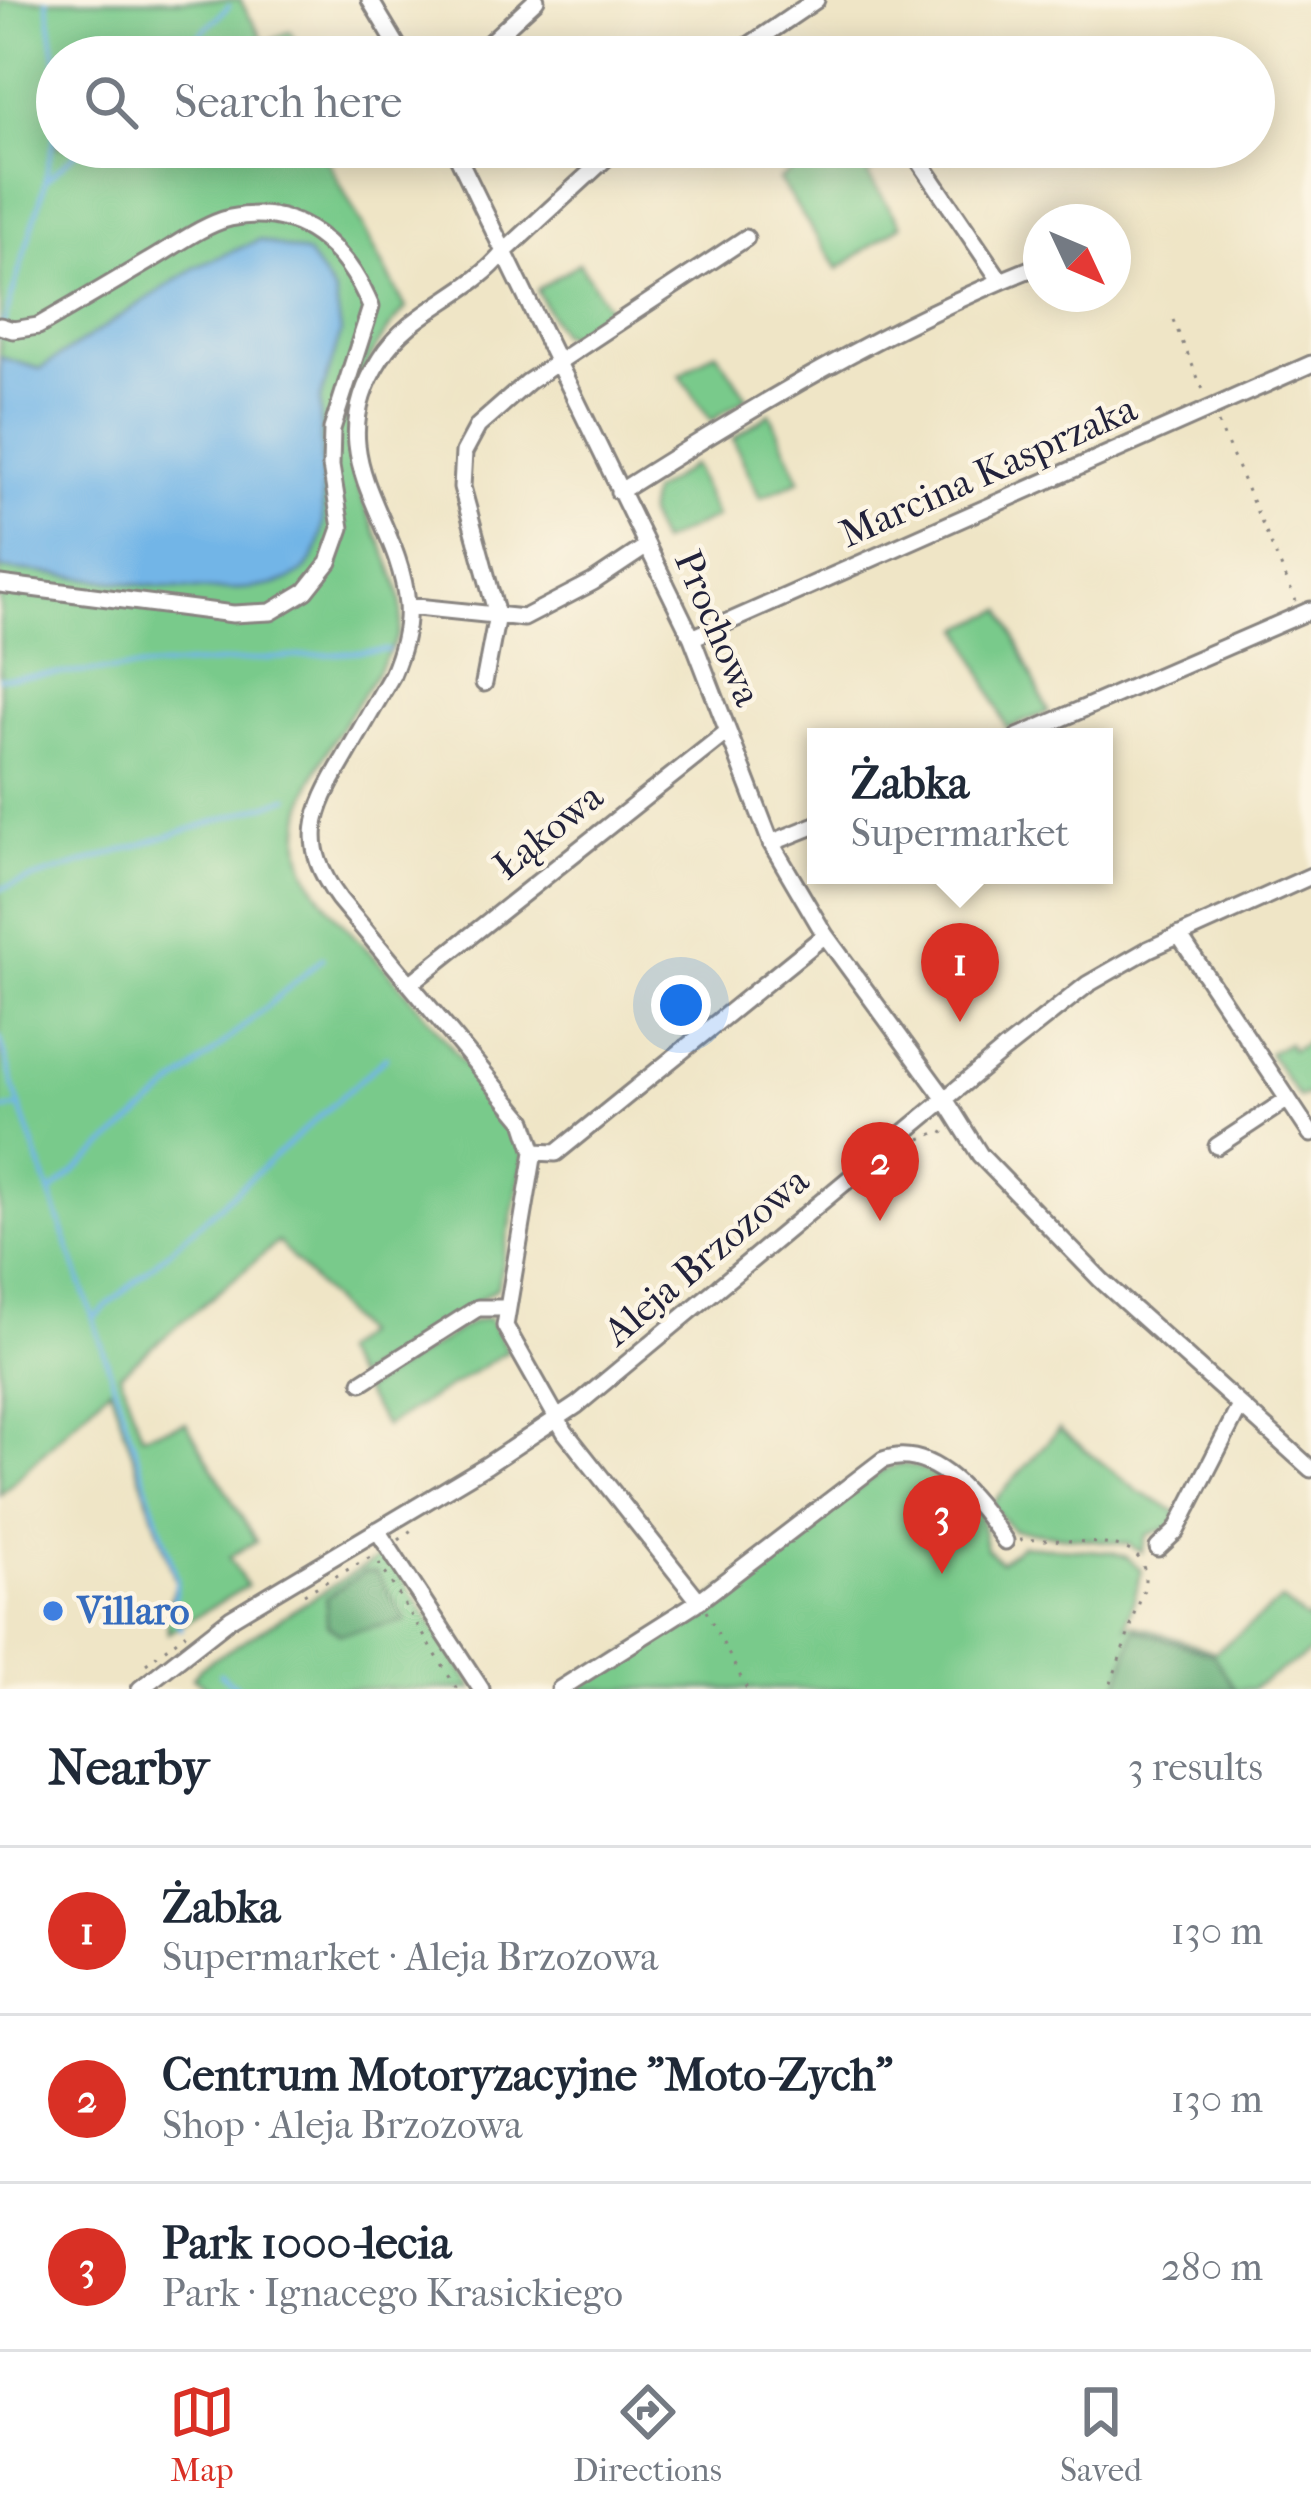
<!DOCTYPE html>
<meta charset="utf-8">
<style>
body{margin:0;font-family:"IM FELL French Canon",serif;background:#f6f6f7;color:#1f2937}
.compass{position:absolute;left:1023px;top:204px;width:108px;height:108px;border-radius:50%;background:#fff;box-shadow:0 6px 30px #0003;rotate:134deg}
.you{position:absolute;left:681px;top:1005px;width:42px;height:42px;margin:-30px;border:9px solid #fff;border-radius:50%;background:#1a73e8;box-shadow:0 0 0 18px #1a73e833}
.badge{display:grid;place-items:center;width:78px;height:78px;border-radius:50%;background:#d93025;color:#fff;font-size:39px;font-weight:700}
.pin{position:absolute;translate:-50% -99px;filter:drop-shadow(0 3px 6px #0008)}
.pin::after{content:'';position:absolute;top:63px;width:42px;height:36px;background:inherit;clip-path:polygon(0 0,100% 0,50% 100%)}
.popup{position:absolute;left:807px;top:728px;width:306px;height:156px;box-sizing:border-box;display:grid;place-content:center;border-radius:0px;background:#fff;filter:drop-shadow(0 3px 9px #0005);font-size:39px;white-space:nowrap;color:#747a83}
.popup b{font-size:45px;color:#1f2937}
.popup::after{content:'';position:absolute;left:50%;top:100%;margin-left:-24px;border:24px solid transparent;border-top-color:#fff}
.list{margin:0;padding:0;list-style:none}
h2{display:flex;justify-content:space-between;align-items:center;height:156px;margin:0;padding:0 48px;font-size:51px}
h2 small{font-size:39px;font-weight:400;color:#747a83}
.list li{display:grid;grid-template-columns:78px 1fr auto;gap:36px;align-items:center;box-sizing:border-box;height:168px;padding:0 48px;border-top:3px solid #e0e1e3}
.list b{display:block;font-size:45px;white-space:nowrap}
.list p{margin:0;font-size:39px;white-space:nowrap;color:#747a83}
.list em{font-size:39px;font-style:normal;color:#747a83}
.icon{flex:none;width:66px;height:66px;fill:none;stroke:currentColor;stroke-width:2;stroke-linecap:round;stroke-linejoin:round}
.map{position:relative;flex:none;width:1311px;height:1689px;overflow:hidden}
.search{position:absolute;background:#fff;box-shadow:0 6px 30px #0003;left:36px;right:36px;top:36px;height:132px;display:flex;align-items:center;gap:30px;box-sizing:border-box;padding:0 42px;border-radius:66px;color:#747a83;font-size:45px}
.sheet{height:660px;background:#fff}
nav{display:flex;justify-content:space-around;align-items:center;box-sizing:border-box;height:168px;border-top:3px solid #e0e1e3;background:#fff;font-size:33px;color:#747a83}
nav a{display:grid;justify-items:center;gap:6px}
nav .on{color:#d93025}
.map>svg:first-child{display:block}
.green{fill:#79ca8b;stroke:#4e7663;stroke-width:3}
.forest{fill:#62ae77;stroke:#426859;stroke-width:3}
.water{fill:#72b5e7;stroke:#4a6c91;stroke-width:3}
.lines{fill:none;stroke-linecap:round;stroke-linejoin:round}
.stream{stroke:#72b5e7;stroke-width:4.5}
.minor-casing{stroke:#888480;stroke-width:21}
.path{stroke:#888480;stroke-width:3;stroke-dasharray:3 9;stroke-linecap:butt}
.minor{stroke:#fff;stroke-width:15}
.shop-dot{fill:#3f7fe0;stroke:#fcf5e5;stroke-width:4.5}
.labels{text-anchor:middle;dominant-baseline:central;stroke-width:9;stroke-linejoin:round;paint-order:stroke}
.street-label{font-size:39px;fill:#22223b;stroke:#fcf5e5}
.shop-label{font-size:39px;font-weight:bold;fill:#366cbe;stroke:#fcf5e5;text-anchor:start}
</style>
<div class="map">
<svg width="1311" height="1689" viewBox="0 0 1311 1689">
<rect width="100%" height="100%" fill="#fcf5e5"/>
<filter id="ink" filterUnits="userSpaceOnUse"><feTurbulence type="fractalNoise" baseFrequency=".00833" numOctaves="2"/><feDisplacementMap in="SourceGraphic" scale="24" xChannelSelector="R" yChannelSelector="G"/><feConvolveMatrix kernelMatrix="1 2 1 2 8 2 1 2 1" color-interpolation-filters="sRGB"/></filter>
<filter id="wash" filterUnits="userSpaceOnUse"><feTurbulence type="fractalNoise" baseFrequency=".004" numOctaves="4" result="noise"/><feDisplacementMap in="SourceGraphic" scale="48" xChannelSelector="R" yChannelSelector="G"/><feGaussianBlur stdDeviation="2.7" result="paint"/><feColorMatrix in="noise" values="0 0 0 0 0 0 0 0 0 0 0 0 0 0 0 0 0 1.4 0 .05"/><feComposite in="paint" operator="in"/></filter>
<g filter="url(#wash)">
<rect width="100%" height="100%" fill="#efe5c6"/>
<!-- green -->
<path class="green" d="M0,0H240L265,43L290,31L305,57H57V147H326L322,150L406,308C345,374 337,448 374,527C387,557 409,597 399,632C395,646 384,660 377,672C343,728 279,802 306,870C322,909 371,951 399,983C437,1027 471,1074 508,1118L522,1140L524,1160L497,1288L355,1379L339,1352L361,1334L278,1242L120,1374L142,1435L186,1423L256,1541L229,1557L247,1586L168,1633L167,1608L176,1583L110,1387L0,1495Z
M829,147L903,149L867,174L901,225L838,269L779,180Z
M579,263L612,313L575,338L560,334L537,290Z
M716,351L747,397L711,421L680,375Z
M770,413L800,480L760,498L733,439Z
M693,465L716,517L660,543L647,515L651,493Z
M1003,610L1048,712L1007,729L962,628Z
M1311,1040V1093L1299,1098L1269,1053L1288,1043L1291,1050Z
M489,1318L508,1351L385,1426L363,1391L472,1322Z
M1059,1429L1139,1492L1179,1513L1170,1527L1147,1536L1142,1552L1127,1544L1013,1530L991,1505Z
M899,1464C931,1465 957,1493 980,1513L986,1548L1000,1562L1022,1545L1112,1552L1127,1557L1142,1571L1126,1626L1133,1624L1215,1652L1282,1600L1306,1620L1311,1617V1652L1251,1689H571L700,1607L883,1470Z
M386,1553L474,1689H210L193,1678L201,1667Z"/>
<!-- forest -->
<path class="forest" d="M364,1572H376L406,1621L340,1634L327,1625L326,1598Z
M1135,1629L1213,1655L1235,1689H1117Z"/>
<!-- water -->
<path class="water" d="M259,240L308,254L335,294L341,332L320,401L323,524C321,541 315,562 301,573C248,612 71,571 0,569V357L40,369L196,267Z"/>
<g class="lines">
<!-- stream -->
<path class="stream" d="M47,0L57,69
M177,57L229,6
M47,179L83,147
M0,336L42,194L57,122
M0,678L388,650
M0,889L289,798
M0,1037L16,1095L93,1318L177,1579L172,1611L181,1629
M0,1110L18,1107
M50,1193L323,958
M95,1317L386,1057
M220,1674L240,1689"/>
</g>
</g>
<g filter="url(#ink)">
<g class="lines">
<!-- minor casing -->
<g class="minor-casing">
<path id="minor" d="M370,0L404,57
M474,57L536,0
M732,57L816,0
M453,147L692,638L771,843L825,935L945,1099L980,1155L1101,1280L1311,1469
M618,147L504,252C469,296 411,309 380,359C317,458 399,514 407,604C409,628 401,654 392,675C376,703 360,731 344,759C312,813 299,844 339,899L524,1121L534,1152L505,1326L565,1432L699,1601
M910,147L1000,280
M0,326L13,330L38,326C75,305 112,283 149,261C174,247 202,225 230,218C300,203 346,247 371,307L332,429L331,466L341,528L329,562L306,591L271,612L233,614L0,584
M619,492C753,407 887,326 1035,267
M407,606L524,618L593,582L647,546
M692,638L1311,364
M484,683L497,615L462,487L464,452L478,426L528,382L746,238
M1018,737L1311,610
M771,843L816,825
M1179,935L1311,1134
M411,983L727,732
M1217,1146L1288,1099
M534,1152L556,1153L825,935
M362,1382L478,1308H506
M377,1530L481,1689
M1158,1548L1176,1531L1240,1406
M140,1689L231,1618L487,1465L577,1405L1004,1050L1088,984L1149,949L1311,876
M560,1689L699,1601L883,1460C935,1442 979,1503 1005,1541"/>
</g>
<!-- path -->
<path class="path" d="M1173,320L1204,392
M1218,423L1296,601
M920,1139L941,1131L950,1136
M399,1540L415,1527
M1020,1540C1040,1539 1109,1541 1126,1549C1144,1556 1147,1573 1144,1589L1109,1689
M379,1563L457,1689
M304,1594L374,1555
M706,1611L747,1689
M146,1664L186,1633"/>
<!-- minor -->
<use href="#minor" class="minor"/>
</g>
</g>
<!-- markers -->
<circle class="shop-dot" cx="53" cy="1611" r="12"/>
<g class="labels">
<!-- street labels -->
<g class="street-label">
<text transform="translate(988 471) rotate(-24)">Marcina Kasprzaka</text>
<text transform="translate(718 628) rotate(67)">Prochowa</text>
<text transform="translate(548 831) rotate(-39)">Łąkowa</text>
<text transform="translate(706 1256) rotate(-40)">Aleja Brzozowa</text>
</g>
<!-- shop labels -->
<g class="shop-label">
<text x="77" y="1611">Villaro</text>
</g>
</g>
</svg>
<svg class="compass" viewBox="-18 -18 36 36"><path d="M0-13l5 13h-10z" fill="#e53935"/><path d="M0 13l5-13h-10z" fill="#747a83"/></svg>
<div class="you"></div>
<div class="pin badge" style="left:960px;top:1022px">1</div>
<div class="popup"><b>Żabka</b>Supermarket</div>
<div class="pin badge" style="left:880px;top:1221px">2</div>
<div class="pin badge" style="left:942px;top:1574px">3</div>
<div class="search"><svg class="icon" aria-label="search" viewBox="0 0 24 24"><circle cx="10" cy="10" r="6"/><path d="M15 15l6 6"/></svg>Search here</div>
</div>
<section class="sheet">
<h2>Nearby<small>3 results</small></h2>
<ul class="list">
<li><span class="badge">1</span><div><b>Żabka</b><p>Supermarket · Aleja Brzozowa</p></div><em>130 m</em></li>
<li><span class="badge">2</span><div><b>Centrum Motoryzacyjne &quot;Moto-Zych&quot;</b><p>Shop · Aleja Brzozowa</p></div><em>130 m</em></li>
<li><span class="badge">3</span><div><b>Park 1000-lecia</b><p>Park · Ignacego Krasickiego</p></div><em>280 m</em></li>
</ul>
</section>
<nav>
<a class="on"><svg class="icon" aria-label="map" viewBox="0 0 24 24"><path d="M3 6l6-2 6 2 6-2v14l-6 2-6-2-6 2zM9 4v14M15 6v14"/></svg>Map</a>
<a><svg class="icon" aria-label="directions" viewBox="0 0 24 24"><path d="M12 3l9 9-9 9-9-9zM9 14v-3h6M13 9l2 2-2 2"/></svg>Directions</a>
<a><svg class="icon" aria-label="saved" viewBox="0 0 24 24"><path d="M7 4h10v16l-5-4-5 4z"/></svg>Saved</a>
</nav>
